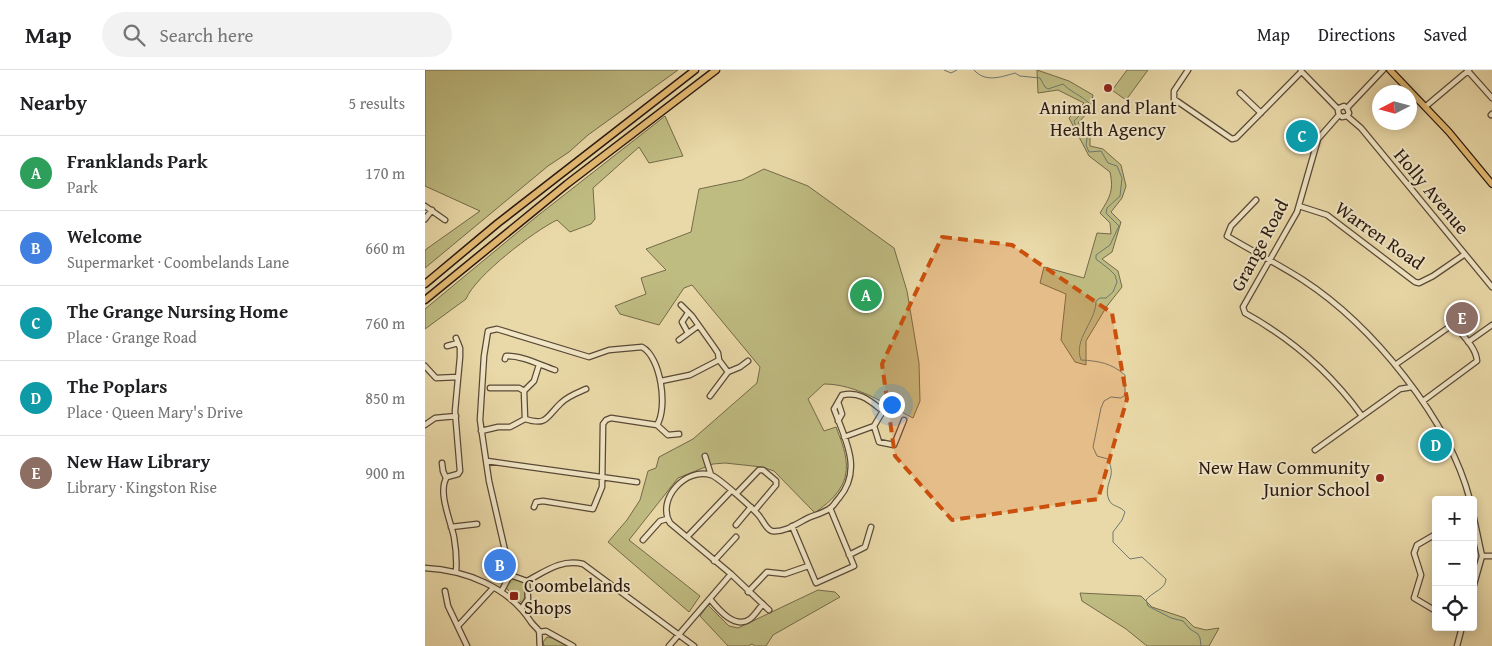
<!DOCTYPE html>
<meta charset="utf-8">
<style>
body{margin:0;font-family:"Gentium Book Plus",serif;background:#f2f2f2;color:#202124}
.controls{position:absolute;right:15px;bottom:15px;display:grid;overflow:hidden;border-radius:5px;box-shadow:0 2px 12px #0003}
.controls button{width:45px;height:45px;display:grid;place-items:center;padding:0;border:0;border-bottom:1px solid #e0e0e0;background:#fff;color:#202124;font:25px sans-serif}
.compass{position:absolute;left:947px;top:15px;width:45px;height:45px;border-radius:50%;background:#fff;box-shadow:0 2px 12px #0003;rotate:264deg}
.you{position:absolute;left:466px;top:334px;width:18px;height:18px;margin:-12px;border:4px solid #fff;border-radius:50%;background:#1a73e8;box-shadow:0 0 0 8px #1a73e833}
.badge{display:grid;place-items:center;width:32px;height:32px;border-radius:50%;background:#7c3aed;color:#fff;font-size:16px;font-weight:700}
.pin{position:absolute;translate:-50% -50%;border:2px solid #fff;box-shadow:0 1px 5px #0006}
.list{margin:0;padding:0;list-style:none}
h2{display:flex;justify-content:space-between;align-items:center;height:65px;margin:0;padding:0 20px;font-size:21px}
h2 small{font-size:16px;font-weight:400;color:#757577}
.list li{display:grid;grid-template-columns:32px 1fr auto;gap:15px;align-items:center;box-sizing:border-box;height:75px;padding:0 20px;border-top:1px solid #e0e0e0}
.list b{display:block;font-size:19px;white-space:nowrap}
.list p{margin:0;font-size:16px;white-space:nowrap;color:#757577}
.list em{font-size:16px;font-style:normal;color:#757577}
.icon{flex:none;width:28px;height:28px;fill:none;stroke:currentColor;stroke-width:2;stroke-linecap:round;stroke-linejoin:round}
.map{position:relative;flex:none;width:1067px;height:576px;overflow:hidden}
header{display:flex;align-items:center;gap:30px;box-sizing:border-box;height:70px;padding:0 25px;background:#fff;border-bottom:1px solid #e0e0e0}
header strong{font-size:24px}
nav{display:flex;gap:28px;margin-inline-start:auto;font-size:18px}
.search{width:350px;height:45px;background:#f2f2f2;display:flex;align-items:center;gap:12px;box-sizing:border-box;padding:0 18px;border-radius:28px;color:#757577;font-size:19px}
main{display:flex}
aside{flex:1;background:#fff}
.map>svg:first-child{display:block}
.green{fill:#bfbc82;stroke:#746a4a}
.lines{fill:none;stroke-linecap:round;stroke-linejoin:round}
.stream{stroke:#6d7970;stroke-width:1}
.minor-casing{stroke:#594937;stroke-width:7}
.major-casing{stroke:#291911;stroke-width:8}
.highway-casing{stroke:#291911;stroke-width:9}
.minor{stroke:#f1e6c6;stroke-width:4.5}
.major{stroke:#e5bc74;stroke-width:5.5}
.highway{stroke:#e5bc74;stroke-width:6}
.marked{fill:#cb4f0d;fill-opacity:0.2;stroke:#cb4f0d;stroke-width:4;stroke-dasharray:10 6;stroke-linejoin:round}
.poi-dot{fill:#8f2418;stroke:#f1e6c6;stroke-width:2}
.labels{text-anchor:middle;dominant-baseline:central;stroke-width:4;stroke-linejoin:round;paint-order:stroke}
.poi-label{font-size:19px;fill:#291911;stroke:#f1e6c6}
.street-label{font-size:19px;fill:#291911;stroke:#f1e6c6}
</style>
<header>
<strong>Map</strong>
<div class="search"><svg class="icon" aria-label="search" viewBox="0 0 24 24"><circle cx="10" cy="10" r="6"/><path d="M15 15l6 6"/></svg>Search here</div>
<nav><a>Map</a><a>Directions</a><a>Saved</a></nav>
</header>
<main>
<aside>
<h2>Nearby<small>5 results</small></h2>
<ul class="list">
<li><span class="badge" style="background:#2e9e5b">A</span><div><b>Franklands Park</b><p>Park</p></div><em>170 m</em></li>
<li><span class="badge" style="background:#3f7fe0">B</span><div><b>Welcome</b><p>Supermarket · Coombelands Lane</p></div><em>660 m</em></li>
<li><span class="badge" style="background:#0f9aa8">C</span><div><b>The Grange Nursing Home</b><p>Place · Grange Road</p></div><em>760 m</em></li>
<li><span class="badge" style="background:#0f9aa8">D</span><div><b>The Poplars</b><p>Place · Queen Mary's Drive</p></div><em>850 m</em></li>
<li><span class="badge" style="background:#8d6e63">E</span><div><b>New Haw Library</b><p>Library · Kingston Rise</p></div><em>900 m</em></li>
</ul>
</aside>
<div class="map">
<svg width="1067" height="576" viewBox="0 0 1067 576">
<rect width="100%" height="100%" fill="#ead9a8"/>
<filter id="stains"><feTurbulence type="fractalNoise" baseFrequency=".004" numOctaves="4"/><feColorMatrix values="0 0 0 0 .2 0 0 0 0 .09 0 0 0 0 .02 0 0 0 .5 -.17"/></filter>
<radialGradient id="worn" r=".72"><stop offset=".6" stop-color="#630" stop-opacity="0"/><stop offset="1" stop-color="#630" stop-opacity=".3"/></radialGradient>
<!-- green -->
<path class="green" d="M0,0H253L163,65L144,82L123,96L0,198V180L55,141L0,116Z
M612,0L644,11L668,25L665,40L653,53L661,56L665,65V76L678,79L696,95L701,116L697,128L686,142L696,152L687,182L677,189L693,201L697,217L682,236L661,271V295L650,292L636,270L641,224L615,213L619,197L659,208L672,163L686,164L685,153L675,143C685,127 689,121 685,102L664,86L644,48L659,33L633,20L613,23Z
M702,0H723L701,30L684,18L685,17L688,19Z
M240,46L258,86L224,93L214,77L168,118L170,149L166,154L145,162L132,150C109,161 50,206 41,229L0,259V239L111,147Z
M339,99L383,116L469,178L482,221L494,293L495,331L488,348C460,334 431,314 399,314L383,329L399,361L411,357C420,380 429,403 411,424C406,431 397,437 390,443L349,401L337,397L300,393L288,394L253,408L204,470L275,526L264,542L183,472L202,450L215,430L223,401L231,398L234,387L268,369L332,313L335,297L267,215L259,218L234,255L195,244L190,236L221,224L216,208L241,200L221,179L266,162L274,119L317,110Z
M87,508L100,512V527L97,533L82,519L81,516Z
M393,520L410,522L415,527L348,565L341,576H330L327,574L323,576H303L275,546L283,535L304,556L313,558Z
M655,523L716,526L727,537L760,548L769,557L781,560L794,558L784,576H722L701,559L657,531Z
M122,567L127,568L142,576H119L118,572Z"/>
<g class="lines">
<!-- stream -->
<path class="stream" d="M519,0L526,3L532,0
M549,0C560,13 576,7 590,3L595,6L615,8L620,17L623,19L638,14C645,22 656,25 664,33V36L649,51C651,61 657,57 663,62L661,75L664,82L676,81L683,93L692,96L697,108L695,126L682,138L681,143L694,156L685,175L671,185V189L684,199L690,205L692,212L688,222L681,228H675L671,231C671,252 648,269 656,290C674,291 686,293 700,305V325L696,328L686,327L679,331L676,338L668,377L672,386L683,389C685,394 687,399 686,405C684,414 680,421 684,430C687,437 696,436 700,442L697,450L688,462V472L705,489L717,487L741,509C741,519 727,522 721,530L723,536L746,548L758,551L765,559L773,564L775,568L776,576"/>
<!-- minor casing -->
<g class="minor-casing">
<path id="minor" d="M763,0L749,21V29L807,69L811,68L876,2
M876,1L913,39
M1043,1L1067,28
M815,23L836,43
M1000,37L1044,0
M922,38L919,36L914,38L913,41L914,45L893,69L872,142L818,237L820,243C867,269 906,303 937,346
M914,45L917,47L922,46L924,43L922,38L958,0
M1066,45L1067,44
M922,46L936,58L1067,217
M831,130L806,156L802,166C827,181 853,194 878,210C947,255 1024,349 1045,430
M0,136L20,150
M874,136L902,145L990,212L994,213L1008,206L1040,184
M0,149L7,140
M256,235L267,246L289,277L293,283L294,290L303,302L285,326
M263,243L257,252L263,263
M254,270L273,256
M1043,272L1067,255
M22,276L33,273
M80,289L81,286C96,285 115,295 130,300
M970,295L1027,255H1029C1037,265 1051,277 1052,291L998,331
M0,296L11,308L33,307
M303,302L315,297L323,291
M236,311L265,305L294,290
M65,318H94L99,321
M413,332L417,344L413,351
M100,349C123,356 121,347 136,333C143,326 152,323 161,319
M0,355L10,348L31,346
M449,356L454,372L469,375L479,350
M56,361L73,357H85L100,349L99,321L109,311L114,295
M890,380L975,319L987,317
M280,386L286,405
M62,391L212,412
M17,393L18,401L21,408
M311,424L334,400H338L351,411V415L330,440
M109,437L111,432L118,431L168,439L177,417L178,354L181,350L186,348L232,355L243,365L254,364
M1048,444L1057,486L1048,518
M311,455L326,437
M367,456L391,513L429,496L405,438
M26,457L52,454
M1011,464L992,475L989,483L996,505L989,528L1011,541
M262,467L306,421
M218,470L235,451L242,449
M424,485L440,477L446,457
M1057,486H1067
M289,491L311,467
M0,498C40,500 84,517 106,552C108,555 112,558 114,561C115,565 114,571 115,576
M31,502C32,490 31,479 29,467C26,452 12,421 22,407L33,404L35,401L30,341L35,287V278L31,268
M85,505L102,511
M102,511C121,501 136,489 158,494L269,576
M20,521L23,536L42,576
M76,522L84,507L85,502L64,411L55,350L59,286L63,261L72,259L164,287L184,280L217,277C236,287 243,338 232,355
M323,522L342,502L360,504L383,496
M285,529C293,539 310,560 325,549C330,545 334,538 338,534
M96,539L103,529L102,511
M344,540L306,504L245,453C231,429 261,397 286,405C293,407 330,440 335,447C338,451 342,460 347,461C359,463 373,453 383,448C390,445 398,443 404,439C408,437 411,431 414,428C438,400 420,369 409,339L417,325C435,321 445,331 458,341L449,356L419,367
M33,556L68,518
M114,562L121,561L148,576
M244,576L306,504
M1032,576L1037,557"/>
</g>
<!-- major casing -->
<g class="major-casing">
<path id="major" d="M965,0L1024,62L1067,114"/>
</g>
<!-- highway casing -->
<g class="highway-casing">
<path id="highway" d="M0,214L73,153L270,0
M0,230L142,114L291,0"/>
</g>
<!-- minor -->
<use href="#minor" class="minor"/>
<!-- major -->
<use href="#major" class="major"/>
<!-- highway -->
<use href="#highway" class="highway"/>
</g>
<!-- marked area -->
<path class="marked" d="M517,167L587,175L687,243L702,329L673,429L527,450L470,386L457,294Z"/>
<!-- markers -->
<g class="poi-dot">
<circle cx="683" cy="18" r="5"/>
<circle cx="955" cy="408" r="5"/>
<rect x="84" y="521" width="10" height="10" rx="2.5"/>
</g>
<g class="labels">
<!-- poi labels -->
<g class="poi-label">
<text x="683" y="37">Animal and Plant<tspan x="683" dy="22">Health Agency</tspan></text>
<text x="945" y="397" text-anchor="end">New Haw Community<tspan x="945" dy="22">Junior School</tspan></text>
<text x="99" y="515" text-anchor="start">Coombelands<tspan x="99" dy="22">Shops</tspan></text>
</g>
<!-- street labels -->
<g class="street-label">
<text transform="translate(1007 121) rotate(50)">Holly Avenue</text>
<text transform="translate(955 165) rotate(35)">Warren Road</text>
<text transform="translate(834 175) rotate(-62)">Grange Road</text>
</g>
</g>
<rect width="100%" height="100%" filter="url(#stains)"/>
<rect width="100%" height="100%" fill="url(#worn)"/>
</svg>
<div class="controls">
<button>+</button>
<button>−</button>
<button><svg class="icon" aria-label="locate" viewBox="0 0 24 24"><circle cx="12" cy="12" r="6"/><path d="M12 2v4M12 18v4M2 12h4M18 12h4"/></svg></button>
</div>
<svg class="compass" viewBox="-18 -18 36 36"><path d="M0-13l5 13h-10z" fill="#e53935"/><path d="M0 13l5-13h-10z" fill="#757577"/></svg>
<div class="you"></div>
<div class="pin badge" style="left:441px;top:225px;background:#2e9e5b">A</div>
<div class="pin badge" style="left:75px;top:495px;background:#3f7fe0">B</div>
<div class="pin badge" style="left:877px;top:66px;background:#0f9aa8">C</div>
<div class="pin badge" style="left:1011px;top:375px;background:#0f9aa8">D</div>
<div class="pin badge" style="left:1037px;top:248px;background:#8d6e63">E</div>
</div>
</main>
